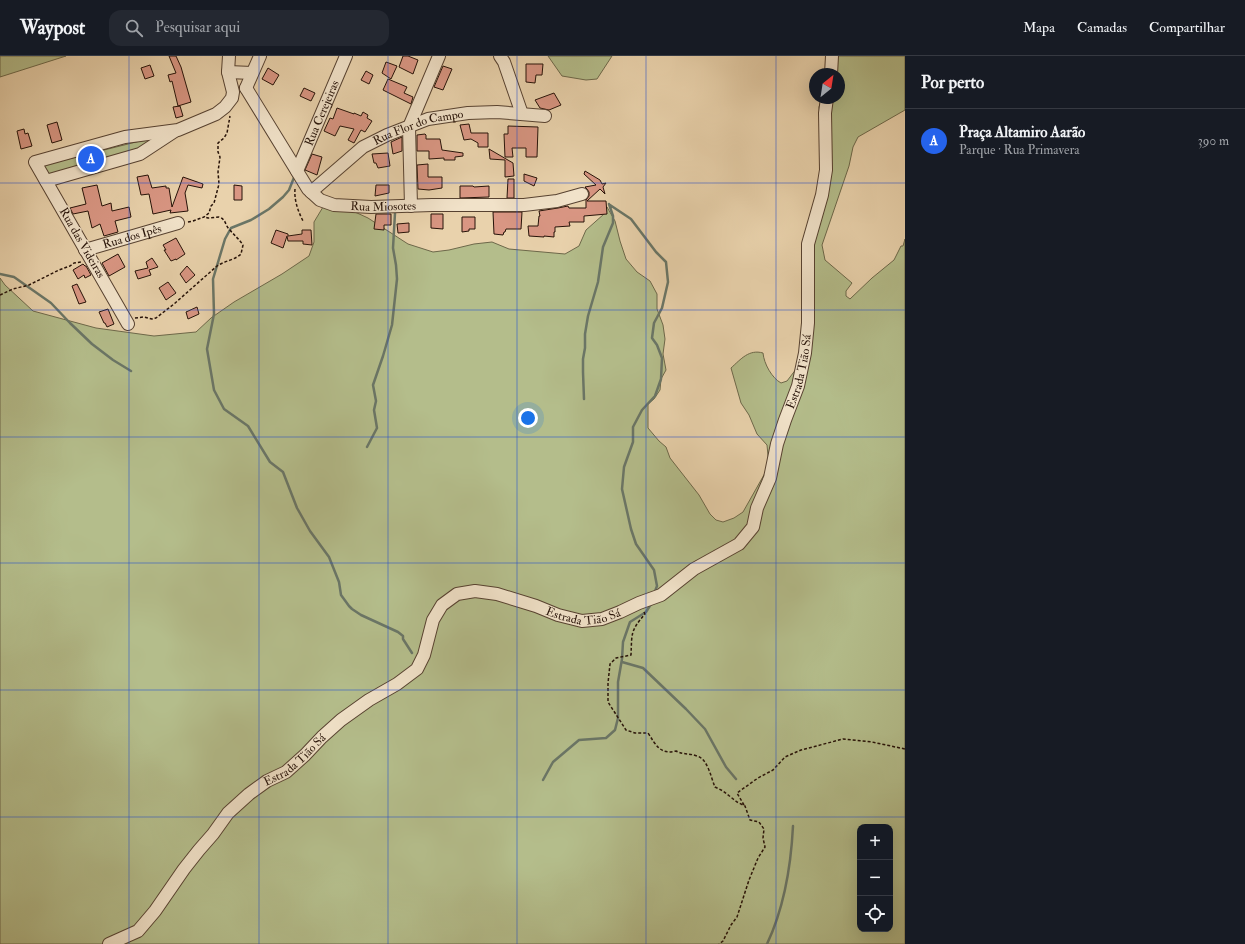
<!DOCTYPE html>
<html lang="pt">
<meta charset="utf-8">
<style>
body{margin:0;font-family:"IM FELL Double Pica",serif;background:#242831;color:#f1f3f6}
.controls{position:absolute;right:12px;bottom:12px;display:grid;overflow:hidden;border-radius:8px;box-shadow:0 4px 16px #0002}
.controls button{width:36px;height:36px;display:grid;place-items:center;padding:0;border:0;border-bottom:1px solid #363941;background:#171b24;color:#f1f3f6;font:20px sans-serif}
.compass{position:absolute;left:809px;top:12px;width:36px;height:36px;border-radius:50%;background:#171b24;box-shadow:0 4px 16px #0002;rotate:30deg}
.you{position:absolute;left:528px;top:362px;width:14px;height:14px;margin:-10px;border:3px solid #fff;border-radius:50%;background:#1a73e8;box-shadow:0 0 0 6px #1a73e833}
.badge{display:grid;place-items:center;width:26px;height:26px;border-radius:50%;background:#2563eb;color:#fff;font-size:13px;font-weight:700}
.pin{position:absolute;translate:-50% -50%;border:2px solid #fff;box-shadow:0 1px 4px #0006}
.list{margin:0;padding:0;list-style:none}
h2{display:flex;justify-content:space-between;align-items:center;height:52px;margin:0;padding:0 16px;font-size:17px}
h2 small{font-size:13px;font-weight:400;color:#9ea1a6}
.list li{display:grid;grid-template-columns:26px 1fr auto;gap:12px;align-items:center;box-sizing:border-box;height:64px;padding:0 16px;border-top:1px solid #363941}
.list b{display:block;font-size:15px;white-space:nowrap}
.list p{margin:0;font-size:13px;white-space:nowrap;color:#9ea1a6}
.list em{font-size:13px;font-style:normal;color:#9ea1a6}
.icon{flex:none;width:22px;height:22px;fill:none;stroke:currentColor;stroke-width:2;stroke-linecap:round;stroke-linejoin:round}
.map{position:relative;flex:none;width:905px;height:888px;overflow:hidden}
header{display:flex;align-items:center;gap:24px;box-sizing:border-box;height:56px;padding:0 20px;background:#171b24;border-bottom:1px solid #363941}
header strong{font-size:19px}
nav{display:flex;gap:22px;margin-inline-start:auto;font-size:14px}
.search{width:280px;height:36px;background:#242831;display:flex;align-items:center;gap:10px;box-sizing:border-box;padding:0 14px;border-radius:12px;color:#9ea1a6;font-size:15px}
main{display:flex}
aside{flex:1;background:#171b24}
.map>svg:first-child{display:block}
.green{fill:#b4bd8b;stroke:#6d684a;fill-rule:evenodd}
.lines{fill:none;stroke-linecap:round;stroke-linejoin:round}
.stream{stroke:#6a7667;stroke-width:2.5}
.building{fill:#d99683;stroke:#261208}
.minor-casing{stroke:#574231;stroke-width:14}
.path{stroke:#261208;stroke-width:1.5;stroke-dasharray:3 2;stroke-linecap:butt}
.minor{stroke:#f1e2c9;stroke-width:12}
.grid{fill:none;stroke:#1d4ed8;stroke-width:1;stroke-opacity:0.55}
.labels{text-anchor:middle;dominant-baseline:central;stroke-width:3;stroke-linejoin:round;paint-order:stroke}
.street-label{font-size:12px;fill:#261208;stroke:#f1e2c9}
</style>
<header>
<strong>Waypost</strong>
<div class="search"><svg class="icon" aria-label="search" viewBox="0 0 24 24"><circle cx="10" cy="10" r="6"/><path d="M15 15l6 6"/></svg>Pesquisar aqui</div>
<nav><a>Mapa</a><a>Camadas</a><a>Compartilhar</a></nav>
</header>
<main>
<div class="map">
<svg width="905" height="888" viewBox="0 0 905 888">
<rect width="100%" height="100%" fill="#e9d2ac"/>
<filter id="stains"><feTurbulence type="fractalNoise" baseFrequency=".005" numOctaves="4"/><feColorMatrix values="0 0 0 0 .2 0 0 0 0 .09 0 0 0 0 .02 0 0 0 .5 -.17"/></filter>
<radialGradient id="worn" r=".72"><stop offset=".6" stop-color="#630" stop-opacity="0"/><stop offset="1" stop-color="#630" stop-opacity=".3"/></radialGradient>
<!-- green -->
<path class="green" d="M0,0H66L0,21Z
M548,0H612L597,23L586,24L562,20Z
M833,0H905V54L858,81L853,91L849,110L822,189L825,204L852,227L846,235V240L850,243L872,222L894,204L901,190H903L905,183V888H0V222L5,229L33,255L96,272L154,280L196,276L211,262L234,246L282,218L309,200L314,186V166L323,151H344L368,162L408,188L433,196L449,194L474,188L492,186L509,193L565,198L579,190L586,174L604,158L607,151L615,165L620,185L626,203L637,216L650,225L657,238V253L663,269L665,283L663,298L666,314L661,323L660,334L654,343L648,348V372L659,385L666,391L670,402L699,439L710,458L716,464L723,466L734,462L743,456L769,410L767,389L757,378L749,359L741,347L731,312C741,303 749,293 763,297C764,308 772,322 781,327L787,325L803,304L816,142L821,109L822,79L819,51L822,42H839V18H830ZM860,771H890V873H860Z
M164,79L137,96L48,120L44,109Z"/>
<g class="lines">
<!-- stream -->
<path class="stream" d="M295,119L289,134L283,141L269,153L251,164L231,172L225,183L213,223L214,258L207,293L214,334L224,353L248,370L270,406L283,416L297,452L310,475L329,501L339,526L341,539L349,550L352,553L361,559L398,576L403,580V583L412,597
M610,149L631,163L656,196L666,206L668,226L662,252L654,267L652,282L657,289L662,302L661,323L655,340L642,354L633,371V386L624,411L622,433L631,473L636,488L654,514L657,530L654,538
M0,218L14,221L51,247L70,267L92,288L113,304L131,315
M584,343L583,316V303L585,292V278L588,260L598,226L603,191L613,167V160L609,148
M367,391L377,372L374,354L376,345L373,329L383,300L392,269L397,223L396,209L393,192L395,157
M622,606L643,612L686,653L705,673L726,711L736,723
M543,724L553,706L579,684L606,682L615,674L618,662V626L622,603L623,586L630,566L646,556L651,548
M767,888C784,852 791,810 793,770"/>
</g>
<!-- building -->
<path class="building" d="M169,0H176L181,11L191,46L178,50L172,25L170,26L168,19L176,17Z
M403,0H408L418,4L413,18L399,11Z
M386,6L397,10L391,23L382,17Z
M526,8H543L542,19H536L535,27L526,26Z
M150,9L154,20L145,23L141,12Z
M443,10L452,13L443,34L434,31Z
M268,12L279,19L273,29L262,23Z
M366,15L373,19L369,28L361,24Z
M388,23L407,31L404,37L413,41L411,48L383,34Z
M304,32L315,37L311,45L300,40Z
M554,37L561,49L549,54L540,52L535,44Z
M180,50L183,60L176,62L173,51Z
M337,52L354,58V57L361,60L363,56L368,59L367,62L372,65L365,76L361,74L354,87L348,84L354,73L340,70L335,80L324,75L330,62L333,63Z
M57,66L62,84L52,87L47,69Z
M469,68L471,77H488V91H478V87L471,83L464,84L460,69Z
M508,70L538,71L537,101H526V92H512L513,101H505L504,78H508Z
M24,73L25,78L28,77L32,90L21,93L17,75Z
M425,78L426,79V83H440L442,94L463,97V100L455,101V104H444V102L429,103V95H417V79Z
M402,81V95L393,98L391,86Z
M489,93L513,107L514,120L505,121V104L490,103Z
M388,97L390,110L378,112L376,107H374L372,98Z
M312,98L322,101L317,119L305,114Z
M428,108V121H442V132L429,134L418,133L417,109Z
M585,115L600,124L602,128L606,127L603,131L605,138L600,133L587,145H606L607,158L584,160V166H569L570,170L555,171V176H554V181L544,180V181L529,180L528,170H538L539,160H540L539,155L558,152L568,150L569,152H586V144L589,140V136L587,133L585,131L596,129L584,118Z
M524,118L537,122L534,130L524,125Z
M148,119L152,132L166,130V132H169L172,151L183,121L203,128L202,132L188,129L185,137L188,155L170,157L171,154L153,158L149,138L141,139L137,121Z
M508,123H514V142H507Z
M97,129L102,150L111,147L112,155L129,151L131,161L115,165L118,176L104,180L100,168L92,172L88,155L73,158L70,152L86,148L82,132Z
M234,129L242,130V144H234Z
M376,129H389V137L375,140Z
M460,130H473L474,131L489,130V141L460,142Z
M493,156H522L521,173H506L505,176H504L503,179L494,178Z
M376,158H391V169H384V174L374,173Z
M431,158H443V173L431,172Z
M462,161H475V173H469V175L462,176Z
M409,167V176L398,177L397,168Z
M276,174L288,178V180L302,178V174H311L312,189L303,188V185H288L287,180L283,192L271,187Z
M176,182L185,198L176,204V203L171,205L164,194H166L163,189Z
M118,198L125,211L109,220L102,207Z
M152,202L158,211L149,214L151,219L138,223L135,215L148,212L146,206Z
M83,208L85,210H86L91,219L85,222L84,219L78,223L73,214Z
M187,210L195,219L186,227L180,218Z
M168,226L176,237L166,244L159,232Z
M77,228L86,246L79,248L72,230Z
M197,251L199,258L188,263L186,256Z
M108,253L114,268L107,271L105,267H104L99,256Z"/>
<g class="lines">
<!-- minor casing -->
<g class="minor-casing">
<g id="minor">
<path d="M500,0L504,6L522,58"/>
<path d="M228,16L252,17"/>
<path d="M831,18L832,0"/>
<path id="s1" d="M246,32L308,133L320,144L334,149L371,151L432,149H524L557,145L582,138"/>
<path d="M246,32L260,0"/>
<path id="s2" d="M297,115L346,0"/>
<path d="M46,125L140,98L175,75"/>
<path id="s3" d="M311,136L363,91L387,79L428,63L468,57L497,56L545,60"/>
<path d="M411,150L409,71L439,0"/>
<path id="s4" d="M85,194L178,167"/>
<path d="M128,268L35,106L125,81L178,74L216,58L225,51L232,42L233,36L228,16L229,0"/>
<path id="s5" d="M109,888L138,875L155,855L184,813L199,794L213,778L228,757L249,738L267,725L286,716L305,699L322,681L341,664L369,644L397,628L417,613L424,599L433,564L442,549L457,538L475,535L497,538L536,550L558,559L582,565L602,563L620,556L639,547L661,539L694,513L739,488L753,471L757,452L770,422L777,388L785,364L798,330L805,297L808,267V188L822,139L826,114L825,57L827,42"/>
</g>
</g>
<!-- path -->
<path class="path" d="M295,133C294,144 298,155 303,165
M188,166L193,165L204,161L209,157L211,150L214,147L219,128L218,116L220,101L218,96V87L224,82L227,77L230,60
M0,239L13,233L29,229L59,214L70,210L74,207L81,206
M135,262L144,261L152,263L156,262L174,248L217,210C224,205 235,204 241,198L243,189C239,183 234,179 229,173C225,169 226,163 219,161L208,162L204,161
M644,556L645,558C630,575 632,578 631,599L616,602L610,608L608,627V646L626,674L635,677H648C656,689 660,699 676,695C684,699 689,697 697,700C708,703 711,722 715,731L723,735L737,746L745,750L750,764L759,766L764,773L763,782L765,791L758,802L749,824L737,861L731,869L723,885L719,888
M744,749L737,737L758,722L773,714L785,701L801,694L843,683L872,686L905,693"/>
<!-- minor -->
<use href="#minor" class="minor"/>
</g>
<!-- grid -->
<path class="grid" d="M129,0V888M259,0V888M388,0V888M517,0V888M646,0V888M776,0V888M0,127H905M0,254H905M0,381H905M0,507H905M0,634H905M0,761H905"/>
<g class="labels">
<!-- street labels -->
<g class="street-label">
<text stroke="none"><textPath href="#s2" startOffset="63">Rua Cerejeiras</textPath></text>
<text stroke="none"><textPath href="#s3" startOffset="128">Rua Flor do Campo</textPath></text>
<text stroke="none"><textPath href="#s1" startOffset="199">Rua Miosotes</textPath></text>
<text stroke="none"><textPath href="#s4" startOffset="49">Rua dos Ipês</textPath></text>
<text transform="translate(82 187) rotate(60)">Rua das Videiras</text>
<text stroke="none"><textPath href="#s5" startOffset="999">Estrada Tião Sá</textPath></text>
<text stroke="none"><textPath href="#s5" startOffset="638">Estrada Tião Sá</textPath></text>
<text stroke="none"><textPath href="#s5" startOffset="266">Estrada Tião Sá</textPath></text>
</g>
</g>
<rect width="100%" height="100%" filter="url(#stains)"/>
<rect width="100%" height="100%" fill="url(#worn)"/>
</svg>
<div class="controls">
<button>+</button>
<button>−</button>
<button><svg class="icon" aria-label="locate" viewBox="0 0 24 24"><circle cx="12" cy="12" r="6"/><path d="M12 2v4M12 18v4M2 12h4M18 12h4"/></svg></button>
</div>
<svg class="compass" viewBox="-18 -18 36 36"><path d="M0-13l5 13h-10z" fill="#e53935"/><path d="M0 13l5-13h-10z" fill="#9ea1a6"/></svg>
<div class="you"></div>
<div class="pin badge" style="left:91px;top:103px">A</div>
</div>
<aside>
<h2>Por perto<small></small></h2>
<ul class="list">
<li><span class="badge">A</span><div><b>Praça Altamiro Aarão</b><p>Parque · Rua Primavera</p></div><em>390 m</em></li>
</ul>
</aside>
</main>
